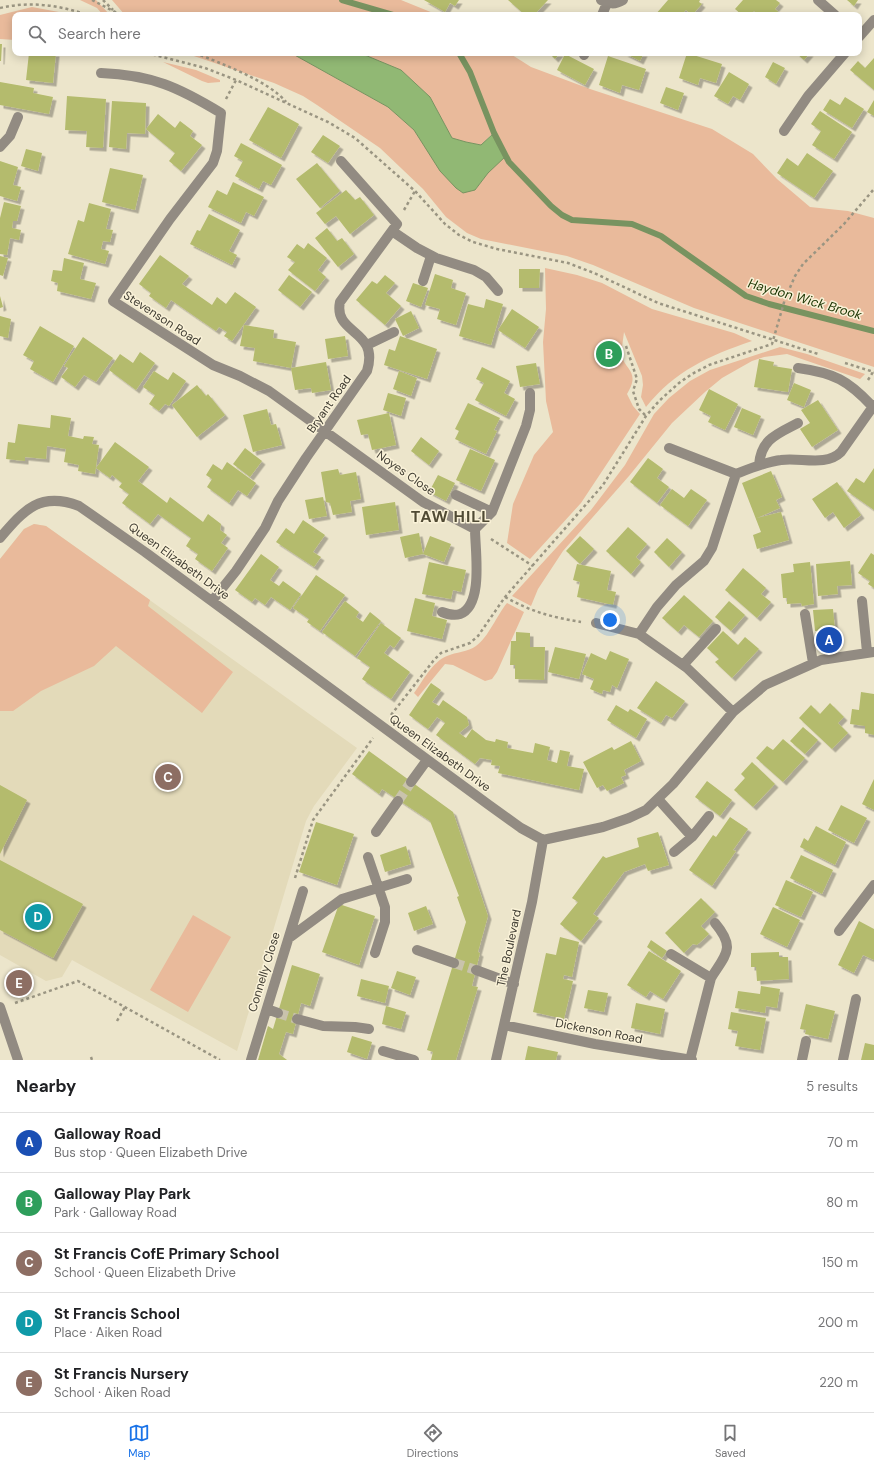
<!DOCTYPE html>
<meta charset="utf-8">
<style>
body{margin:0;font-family:"DM Sans",sans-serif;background:#f2f2f2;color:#202124}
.you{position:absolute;left:610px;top:620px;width:14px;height:14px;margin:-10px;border:3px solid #fff;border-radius:50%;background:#1a73e8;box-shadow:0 0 0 6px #1a73e833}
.badge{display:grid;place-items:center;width:26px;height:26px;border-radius:50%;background:#1a73e8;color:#fff;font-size:13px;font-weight:700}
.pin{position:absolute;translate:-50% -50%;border:2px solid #fff;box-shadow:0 1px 4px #0006}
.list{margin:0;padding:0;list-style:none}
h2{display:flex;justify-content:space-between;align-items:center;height:52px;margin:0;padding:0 16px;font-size:17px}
h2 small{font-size:13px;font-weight:400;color:#757577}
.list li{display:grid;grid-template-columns:26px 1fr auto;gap:12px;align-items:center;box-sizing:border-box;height:60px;padding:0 16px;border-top:1px solid #e0e0e0}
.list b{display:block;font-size:15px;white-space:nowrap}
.list p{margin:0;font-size:13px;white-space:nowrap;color:#757577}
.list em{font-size:13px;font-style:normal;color:#757577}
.icon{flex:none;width:22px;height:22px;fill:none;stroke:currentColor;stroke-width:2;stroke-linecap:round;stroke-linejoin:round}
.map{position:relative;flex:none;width:874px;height:1060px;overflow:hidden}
.search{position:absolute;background:#fff;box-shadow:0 2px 10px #0003;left:12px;right:12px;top:12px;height:44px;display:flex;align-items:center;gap:10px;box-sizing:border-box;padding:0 14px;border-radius:8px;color:#757577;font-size:15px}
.sheet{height:352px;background:#fff}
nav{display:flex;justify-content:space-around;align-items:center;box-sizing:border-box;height:56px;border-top:1px solid #e0e0e0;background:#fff;font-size:11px;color:#757577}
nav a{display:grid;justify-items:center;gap:2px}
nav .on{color:#1a73e8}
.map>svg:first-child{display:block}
.built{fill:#e3dab9}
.green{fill:#e9ba9b}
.water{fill:#91b874;stroke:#789360}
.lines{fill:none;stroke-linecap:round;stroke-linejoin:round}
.stream{stroke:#789360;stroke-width:6}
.building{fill:#b4bb6d;filter:url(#shadow)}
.minor-tunnel{stroke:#c9c3ac;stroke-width:10;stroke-dasharray:10 5;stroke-linecap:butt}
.path{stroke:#9a9582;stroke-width:2.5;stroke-dasharray:3 3;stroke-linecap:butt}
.minor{stroke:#928b82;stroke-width:10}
.labels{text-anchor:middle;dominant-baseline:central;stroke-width:3;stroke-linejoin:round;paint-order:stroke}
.street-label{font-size:12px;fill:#3f3c32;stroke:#faf2d8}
.water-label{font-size:13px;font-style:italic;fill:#1c3402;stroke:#faf2d8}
.district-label{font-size:16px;font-weight:bold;letter-spacing:1px;fill:#504a34;stroke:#faf2d8}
</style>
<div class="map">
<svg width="874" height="1060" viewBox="0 0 874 1060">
<defs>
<filter id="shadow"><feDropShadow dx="3.5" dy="3.5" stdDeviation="0" flood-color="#0004"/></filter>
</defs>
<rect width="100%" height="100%" fill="#ece5cb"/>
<!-- built -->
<path class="built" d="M34,524L46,526L357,748L314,806L306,821L237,1051L72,960L62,977L46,981L0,955V559L24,529Z"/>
<!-- green -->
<path class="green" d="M80,0H96L110,15H103L97,8Z
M112,0H401L438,15H125Z
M32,7L75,15H15V40L0,39V15Z
M185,53H291L388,107L414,130L428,150L475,190L488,173L505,156L493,133L481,145L466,142L452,138L430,97L401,70L360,53H509L531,67L590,89L712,129L753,154L777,179L810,207L848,211L874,218V367L694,308L593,265L567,256L481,239L467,233L446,217L423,189L380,148L317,105L303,96L274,83Z
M163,62L196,70L220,80V82L208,83L202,81Z
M545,268L577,275L602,283L652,309L734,333L752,341C708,356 675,371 646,407L641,397L643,385L642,376L624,332L621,355C627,372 640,372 627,394L633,406L640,414L581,503L530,559L507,543L513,504L534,455L553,432L546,401L543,342L546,309Z
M780,347L807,354L865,374L860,379L787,354L764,357L752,361L722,378L705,392L672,423L629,476L563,551L538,589L531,606L512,596L591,510L625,465L654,414L669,398L690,381L710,370Z
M34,524L46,526L150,600L148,606L233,672L202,713L116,646L94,666L41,691L13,711H0V559L24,529Z
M507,603L524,612L497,672L492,679L485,681L453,665L445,664L418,697L414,693C423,681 432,662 447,656C456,652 468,652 476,646C488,638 497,615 507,603Z
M193,915L231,937L188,1012L150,990Z"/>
<!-- water -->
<path class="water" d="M291,53H360L401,70L430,97L452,138L466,142L481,145L494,133L506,156L488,173L475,190L463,193L456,188L440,171L414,130L388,107Z"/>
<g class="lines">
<!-- stream -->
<path class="stream" d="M342,0L393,15
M459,53L470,72L494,133L509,162L551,206L562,215L572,220L632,224L661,236L746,296L769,304L874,331"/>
</g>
<!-- building -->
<path class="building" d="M424,0H459L455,6L450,3L445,12Z
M508,0H548L534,15H525Z
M668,0H700L699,2L702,4L692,15L686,10L681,15H655Z
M743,0H776L780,3L775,9L782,15H759L754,11L750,15H742L735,9Z
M847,0H858L854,6Z
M0,44H2L1,61H0Z
M29,53H56L53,83L26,80Z
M549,53H560L555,59Z
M624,53H644L640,61Z
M687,53L722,64L716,83L700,78L698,85L679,78Z
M796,53H810L804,60Z
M565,54L594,69L585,85L557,70Z
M608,56L646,69L639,90L622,85L620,93L599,85Z
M874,58V90L850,70L858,61L865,68Z
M773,62L785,68L776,84L765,77Z
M729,72L749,84L740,100L733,96L728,104L714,96Z
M0,82L34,88L33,93L53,97L49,114L0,105Z
M666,87L684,93L678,110L660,103Z
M67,96L106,99L103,148L86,147L87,131L65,130Z
M845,97L864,109L852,128L823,110L830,99L840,105Z
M874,100V116L867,112Z
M112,101L146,103L145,134L127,133L126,149L109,147Z
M268,107L299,124L281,158L249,140Z
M820,111L852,132L834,159L812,145L821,131L811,124Z
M158,114L175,128L180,121L193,131L190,136L202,145L181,171L169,161L175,153L146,129Z
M323,135L340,146L328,163L311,152Z
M241,143L282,165L271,185L263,181L259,189L235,176L243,161L234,156Z
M26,149L42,153L38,171L21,166Z
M807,153L833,171L814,198L777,173L787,158L798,166Z
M0,161L18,167L13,185L21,187L17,201L0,196Z
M317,163L340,191L320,208L296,179Z
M110,168L143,175L135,210L102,202Z
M233,182L264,197L254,216L246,212L241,223L208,207L217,190L227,195Z
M346,190L355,200L360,197L374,215L350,234L336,216L325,224L316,213Z
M4,202L21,206L17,221H13L12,228L21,230L19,240L10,238L7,255L0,254V218Z
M89,203L111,209L106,229L113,230L110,242L103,241L101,249L109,251L105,264L68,254L78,220L84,222Z
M209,214L240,230L229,251L237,255L232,265L190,244L197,230L200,231Z
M327,228L337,241L342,238L354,254L338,267L315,238Z
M308,243L327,258L318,270L326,277L315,291L288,270L295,262L287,257L297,244L304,249Z
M160,255L189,276L182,284L212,305L217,297L226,304L235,292L256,307L232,341L224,336L227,332L219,327L216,331L171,300L166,308L149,296L151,293L139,284Z
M0,256L8,258L3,276L0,275Z
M64,258L84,263L80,279L96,283L91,299L57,291L58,283L51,281L53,270L62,271Z
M519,269H540L539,288H519Z
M435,274L453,280L451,288L466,293L456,325L437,319L440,309L425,305Z
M289,275L312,292L300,307L278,290Z
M385,275L395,283L386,293L401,306L385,325L356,300L372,281L377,284Z
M413,283L428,288L421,307L406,301Z
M0,296L3,307L0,308Z
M486,299L503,304L491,345L459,336L468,304L484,308Z
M512,309L539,327L525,348L498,330Z
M411,311L419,328L403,336L395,319Z
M0,316L11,319L8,338L0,336Z
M244,325L274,330L273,338L296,342L291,368L253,361L255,348L240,346Z
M40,326L74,346L53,382L30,369L34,361L23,355Z
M345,336L348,356L328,359L325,339Z
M400,336L437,349L427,379L384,365L389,349L395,351Z
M83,337L113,358L96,382L84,375L75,387L61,377L68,368L64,366Z
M140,352L155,363L136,390L109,370L120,354L133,363Z
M759,359L774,362L773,366L792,369L788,392L754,387Z
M326,362L331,390L312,393L311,388L295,390L291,368Z
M536,363L540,384L520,387L516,366Z
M482,367L510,381L504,393L515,399L506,416L475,400L484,383L476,379Z
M154,371L168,380L173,372L186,381L169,406L165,404L159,411L149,404L155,395L143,387Z
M399,371L417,378L411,396L393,389Z
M794,383L811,390L804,407L787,400Z
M197,385L206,396L208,394L225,415L197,437L172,405Z
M709,389L738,404L725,430L708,422L711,416L699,410Z
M388,393L406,398L401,416L383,410Z
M818,400L838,430L812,447L800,429L810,423L801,410Z
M468,403L500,418L494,430L497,431L486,454L455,439L459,431L455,429Z
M742,408L761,416L753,435L734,427Z
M267,409L271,425L276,424L282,445L253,452L243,415Z
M389,413L396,445L372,450L368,434L361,435L357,420Z
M51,415L71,418L68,436L83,439L84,436L94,437L92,444L99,445L95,474L78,471L79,465L64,462L66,449L47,446L46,459L25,457V461L6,459L8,442L15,443L18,424L50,428Z
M421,437L439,451L429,465L411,451Z
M115,442L149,467L138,481L167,503L170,497L203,522L208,514L221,524L220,530L227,535L221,543L228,548L212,571L195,559L198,554L186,546L191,538L158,514L150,524L122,503L129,494L119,487L122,483L112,475L110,478L96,468Z
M245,448L262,461L250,477L233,464Z
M470,449L495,460L481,491L456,480Z
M648,458L663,469L657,478L669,487L657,503L630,482Z
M227,462L256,483L247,496L238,490L229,503L207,487L212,479L206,475L213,464L222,470Z
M874,468V510L847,491L856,478L864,483Z
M338,469L340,475L356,472L361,499L350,501L352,512L333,515L330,503L326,502L321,472Z
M771,471L782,497L776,500L780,508L757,518L781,512L789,540L757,549L753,535L761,532L742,483Z
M438,475L455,483L446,501L429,492Z
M837,482L861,515L844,528L833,512L825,518L812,499Z
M672,489L684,498L691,489L707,500L688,526L660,505Z
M323,497L327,516L309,519L305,500Z
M395,502L399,530L366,535L362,507Z
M303,520L325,535L313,552L321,557L314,567L276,542L286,528L294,534Z
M628,527L647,544L636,557L641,562L631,574L606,551Z
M419,533L423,554L430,536L451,544L444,562L423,554L405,558L400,537Z
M580,536L594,549L580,564L566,551Z
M667,538L682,552L669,567L654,552Z
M871,553L874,555V588L868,584L870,581L858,573Z
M261,554L279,567L270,580L279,586L283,581L301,594L290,610L271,597L265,605L255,598L252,602L235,590Z
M850,561L852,585L837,586L838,594L818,596L816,564Z
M429,562L466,570L461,592L453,590L451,599L422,594Z
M810,562L814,604L802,606L801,603L787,604V598H783L781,574L794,572L793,564Z
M577,564L611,571L607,590L616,592L613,605L577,597L580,582L573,580Z
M743,568L766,588L761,594L771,602L757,618L725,590Z
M316,575L345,595L320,631L307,622L309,619L293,608Z
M684,595L713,621L699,637L684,625L678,632L662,618Z
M415,598L435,603L432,616L447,620L442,639L407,631Z
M345,601L359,612L356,617L363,622L370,612L381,621L355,656L322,632Z
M729,601L745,615L731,631L715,617Z
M833,609L835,630L815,631L813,610Z
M381,623L401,638L394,648L390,645L384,653L410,672L391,699L362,679L370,667L357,658Z
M723,631L738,645L745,637L759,649L732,678L715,662L719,659L707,648Z
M516,632L530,633V647H545L544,680L515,679V665H510L511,641H516Z
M555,647L586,654L579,679L548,672Z
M610,651L629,659L617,688L612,685L610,692L603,690L602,694L590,689L594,679L582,674L591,653L606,660Z
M656,681L685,701L672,718L666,715L661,723L637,708Z
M431,683L441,690L432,702L439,706L443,700L467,717L469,725L459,733L466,738L472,729L486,740L495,742L496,739L508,742L507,748L533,753L535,743L550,747L547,760L557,763L560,750L570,752L567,766L584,769L579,790L498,773L500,766L491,765L492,760L480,758L475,764L436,735L445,723L443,721L437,717L428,729L409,715Z
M861,692L874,694V735L865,733V726L850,724L852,709L859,710Z
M830,703L844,717L838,723L848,733L832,749L799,718L811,705L820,714Z
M616,705L628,712L630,709L647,719L636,738L607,720Z
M803,727L818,740L805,754L790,741Z
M783,739L805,758L783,782L756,758L767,746L773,750Z
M631,741L641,761L624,770L626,775L621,777L624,783L607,791L603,785L597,788L583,762L612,747L614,750Z
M369,751L453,812L488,916L478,952L480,953L472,986L478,987L456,1060H431L433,1052L427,1050L466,922L457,897L459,896L430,821L382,789L379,794L352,774Z
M752,762L775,784L753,807L734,790L745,778L741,774Z
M874,779V810L862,804Z
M707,781L732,800L720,816L695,797Z
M0,785L27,800L0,854Z
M841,805L867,818L854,843L828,830Z
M730,817L748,829L733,850L736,851L712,886L689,870L713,835L716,837Z
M316,822L354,834L337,885L299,872Z
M816,826L846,842L835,865L800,847L804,838L808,841Z
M658,832L669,865L648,871L645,864L624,872L593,914L599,918L581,941L560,924L578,902L572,898L603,856L606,858L639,847L637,838Z
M406,846L411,864L385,872L380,855Z
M801,855L833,870L822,894L790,878Z
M0,860L83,904L53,958L0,930Z
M786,880L813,892L801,917L775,905Z
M701,898L715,912L701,926L709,934L697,945L693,944L684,953L665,933Z
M339,904L375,916L359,965L322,952Z
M426,906L433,924L414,931L408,913Z
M773,907L800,920L787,947L760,934Z
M859,921L874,929V960L863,955L854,973L838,965Z
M560,937L579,942L572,977L564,975L563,979L573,981L564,1019L533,1012L546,953L556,955Z
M651,940L667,951L662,958L647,947Z
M649,951L681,971L663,999L650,991L646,997L627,985Z
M779,952V957H788L789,979L757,981L756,967H751V953Z
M292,965L320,974L310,1006L301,1003L293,1034L286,1032L279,1054L287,1060H258L268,1026L273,1029Z
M397,971L416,977L410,995L391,988Z
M361,979L389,986L385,1003L357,996Z
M761,986L780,989L777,1008L766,1006L765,1013L735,1008L738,991L760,994Z
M588,990L608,993L604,1012L584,1008Z
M636,1003L665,1009L660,1034L631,1028Z
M806,1004L835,1011L828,1039L805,1034L806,1030L800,1029Z
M386,1006L406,1012L401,1029L382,1024Z
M731,1012L766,1018L760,1050L735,1046L738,1031L728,1029Z
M352,1036L372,1042L367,1059L347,1052Z
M865,1043L874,1045V1060H861Z
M528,1046L558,1052L556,1060H525Z"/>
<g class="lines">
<!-- minor-tunnel -->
<path class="minor-tunnel" d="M398,801L411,782
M454,963L476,970
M278,1013L297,1019"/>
<!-- path -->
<path class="path" d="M92,0L121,15
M103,0L113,10
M0,8C31,1 58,5 88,15
M147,53L205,68L236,80L328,122L355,138L415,191L445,224L459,235L473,242L497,249L568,263L594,273L658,303L818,354
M195,53C220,63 269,81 286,102
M226,99L236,80
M404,210L415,191
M626,346L637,379L633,391L639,409L646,416
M845,363L874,372
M868,380L873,372
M491,539L533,566
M505,597C532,612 551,617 581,622
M391,715L434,660L441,653L470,643L478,636L505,597L603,485L646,416L659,401L679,383L692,374L709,365L772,344L785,299L795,276L803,264L844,224L874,189
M295,878L313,820L373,738
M15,1003L78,981L220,1060
M117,1021L125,1007
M91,1057L92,1060"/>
<!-- minor -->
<path class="minor" d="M601,0C609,4 615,5 623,0
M818,0L835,15
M602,15L607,3
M859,37L874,20
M584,55L585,53
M101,73C152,75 178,87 221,113L217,151L213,163L170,219L113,301L213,365L240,376L269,391L423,502L475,529
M784,131L808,96L845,53
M0,147L10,136L18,117
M392,231L417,248L436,258L474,270L486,277L498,291
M423,281L431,256
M367,345L394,332
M798,368C834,373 848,380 873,407
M669,448L736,474C751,468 765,462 781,460C800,457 826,467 841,452L874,405
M759,465C761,439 777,434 798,423
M456,495L492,512
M0,538C24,510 40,491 79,506L145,552L489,805L521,828L543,840L603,827L629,818L646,810L673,784L733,712L765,685L821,660L874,652
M212,601L236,571L265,528L278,501L306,458L367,371C380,329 333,335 340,302L397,224L341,161
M862,601L867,652
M442,612C447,614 454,616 460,614C484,605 475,550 475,529L492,512L526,426L530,410V393
M805,614L813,663
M596,623L639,634L657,607L676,585L704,561L712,548L736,474
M639,634L687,668L733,712
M683,665L716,629
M411,782L427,760
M658,799L692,837
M376,832L398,801
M674,852L692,837L709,816
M368,857L385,907V922L375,953
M839,931L874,885
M289,938L342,899L407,879
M417,950L454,963
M671,954L711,978C726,954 736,948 715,923
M476,970L514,984
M0,1007L18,1060
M267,1009L278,1013
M297,1019L323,1026L355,1027L369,1029
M504,1025L595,1044L692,1060
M383,1051L414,1060
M251,1060L303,891
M496,1060L532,902L543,840
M690,1060L711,978
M802,1060L806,1041
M843,1060L856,999"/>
</g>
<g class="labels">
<!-- street labels -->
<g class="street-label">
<text transform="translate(162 318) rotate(33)">Stevenson Road</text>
<text transform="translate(329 404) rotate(-55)">Bryant Road</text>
<text transform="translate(406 473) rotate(35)">Noyes Close</text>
<text transform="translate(179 561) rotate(36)">Queen Elizabeth Drive</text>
<text transform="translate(440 753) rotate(36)">Queen Elizabeth Drive</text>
<text transform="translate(509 948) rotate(-78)">The Boulevard</text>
<text transform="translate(264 972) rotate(-73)">Connelly Close</text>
<text transform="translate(599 1031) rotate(11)">Dickenson Road</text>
</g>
<!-- water labels -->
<g class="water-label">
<text transform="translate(805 299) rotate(16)">Haydon Wick Brook</text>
</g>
<!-- district labels -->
<g class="district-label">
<text x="451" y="516">TAW HILL</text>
</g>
</g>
</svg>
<div class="you"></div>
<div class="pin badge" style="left:829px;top:640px;background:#1a4fb4">A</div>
<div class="pin badge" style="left:609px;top:354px;background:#2e9e5b">B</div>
<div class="pin badge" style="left:168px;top:777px;background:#8d6e63">C</div>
<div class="pin badge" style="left:38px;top:917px;background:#0f9aa8">D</div>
<div class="pin badge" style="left:19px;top:983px;background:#8d6e63">E</div>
<div class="search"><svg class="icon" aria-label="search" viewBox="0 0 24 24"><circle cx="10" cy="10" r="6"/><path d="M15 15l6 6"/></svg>Search here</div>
</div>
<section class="sheet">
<h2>Nearby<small>5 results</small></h2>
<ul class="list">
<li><span class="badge" style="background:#1a4fb4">A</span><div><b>Galloway Road</b><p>Bus stop · Queen Elizabeth Drive</p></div><em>70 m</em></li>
<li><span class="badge" style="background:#2e9e5b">B</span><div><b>Galloway Play Park</b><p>Park · Galloway Road</p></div><em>80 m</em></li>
<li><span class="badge" style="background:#8d6e63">C</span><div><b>St Francis CofE Primary School</b><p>School · Queen Elizabeth Drive</p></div><em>150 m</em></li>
<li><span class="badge" style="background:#0f9aa8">D</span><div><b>St Francis School</b><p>Place · Aiken Road</p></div><em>200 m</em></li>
<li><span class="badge" style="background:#8d6e63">E</span><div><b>St Francis Nursery</b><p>School · Aiken Road</p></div><em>220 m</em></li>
</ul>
</section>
<nav>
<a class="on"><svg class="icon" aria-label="map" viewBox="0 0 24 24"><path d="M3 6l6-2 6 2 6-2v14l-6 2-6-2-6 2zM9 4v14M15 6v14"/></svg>Map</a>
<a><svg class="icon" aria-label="directions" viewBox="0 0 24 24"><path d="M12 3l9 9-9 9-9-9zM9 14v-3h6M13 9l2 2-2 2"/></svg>Directions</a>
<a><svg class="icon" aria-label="saved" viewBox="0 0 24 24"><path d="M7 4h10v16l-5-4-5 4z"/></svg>Saved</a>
</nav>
